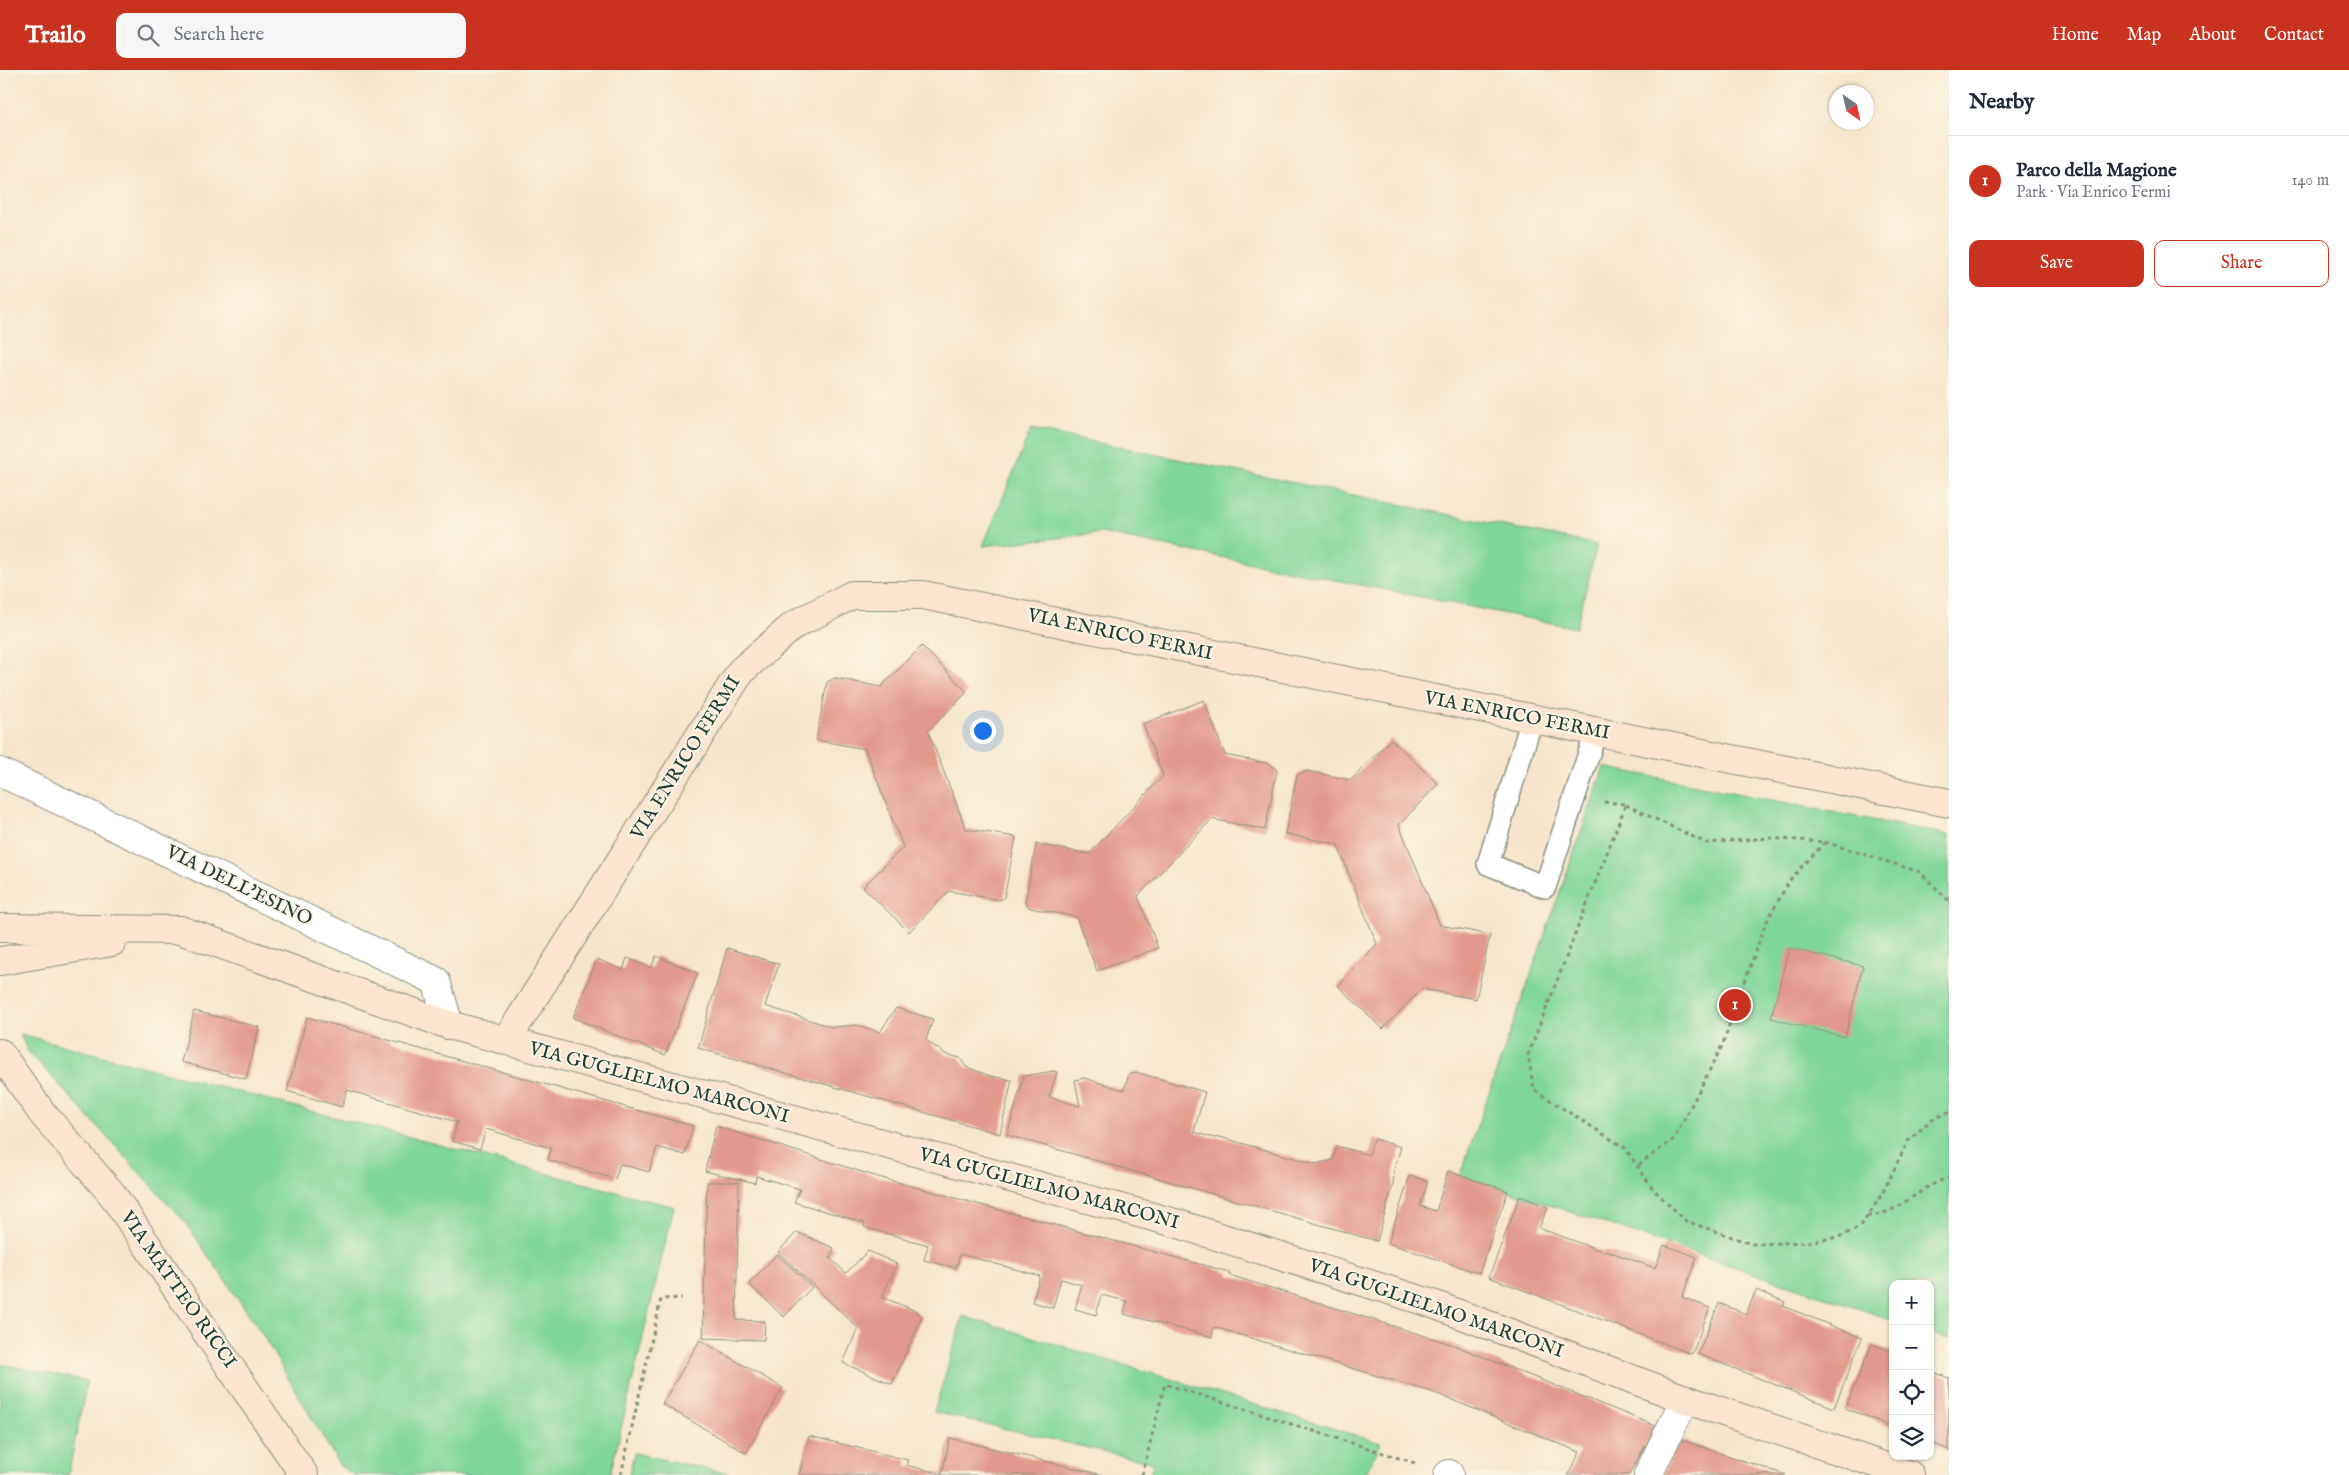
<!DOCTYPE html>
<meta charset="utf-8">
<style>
body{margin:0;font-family:"IM FELL English",serif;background:#f6f6f7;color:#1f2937}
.controls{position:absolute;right:15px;bottom:15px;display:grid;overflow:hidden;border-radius:10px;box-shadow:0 1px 4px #0004}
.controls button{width:45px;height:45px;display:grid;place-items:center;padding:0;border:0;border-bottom:1px solid #e0e1e3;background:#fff;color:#1f2937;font:25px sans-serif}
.compass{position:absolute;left:1829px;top:15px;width:45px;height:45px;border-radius:50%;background:#fff;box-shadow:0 1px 4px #0004;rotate:146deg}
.you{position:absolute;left:982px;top:660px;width:18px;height:18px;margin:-12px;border:4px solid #fff;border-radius:50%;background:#1a73e8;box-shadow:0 0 0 8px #1a73e833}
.badge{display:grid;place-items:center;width:32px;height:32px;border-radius:50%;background:#c8321e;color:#fff;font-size:16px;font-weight:700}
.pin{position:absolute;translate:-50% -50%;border:2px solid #fff;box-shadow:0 1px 5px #0006}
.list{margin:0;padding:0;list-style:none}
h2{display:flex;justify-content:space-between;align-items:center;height:65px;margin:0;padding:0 20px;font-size:21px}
h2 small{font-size:16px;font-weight:400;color:#747a83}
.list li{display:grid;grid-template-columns:32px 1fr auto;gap:15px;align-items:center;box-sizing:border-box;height:90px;padding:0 20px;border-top:1px solid #e0e1e3}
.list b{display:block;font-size:19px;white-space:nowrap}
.list p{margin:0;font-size:16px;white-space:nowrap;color:#747a83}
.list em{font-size:16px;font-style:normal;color:#747a83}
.actions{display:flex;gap:10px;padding:15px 20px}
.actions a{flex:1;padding:11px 0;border:1px solid #c8321e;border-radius:10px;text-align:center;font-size:18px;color:#c8321e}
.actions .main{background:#c8321e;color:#fff}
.icon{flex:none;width:28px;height:28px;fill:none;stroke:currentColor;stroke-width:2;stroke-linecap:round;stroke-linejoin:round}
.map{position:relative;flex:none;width:1949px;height:1405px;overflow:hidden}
header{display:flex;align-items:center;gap:30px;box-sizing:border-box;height:70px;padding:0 25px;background:#c8321e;color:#fff}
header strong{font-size:24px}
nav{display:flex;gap:28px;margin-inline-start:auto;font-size:18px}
.search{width:350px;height:45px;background:#f6f6f7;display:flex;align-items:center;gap:12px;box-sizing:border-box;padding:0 18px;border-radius:10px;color:#747a83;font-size:19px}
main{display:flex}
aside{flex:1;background:#fff}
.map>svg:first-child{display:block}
.green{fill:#7fd69a;stroke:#4f8a67}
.building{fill:#e2988c}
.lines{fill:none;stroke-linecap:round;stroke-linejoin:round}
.lane-casing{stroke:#8a9180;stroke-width:24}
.street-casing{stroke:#8a9180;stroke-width:30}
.secondary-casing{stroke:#8a9180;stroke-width:30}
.path{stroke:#8a9180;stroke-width:3;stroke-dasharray:4 4;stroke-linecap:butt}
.lane{stroke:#fff;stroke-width:21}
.street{stroke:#fff;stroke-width:28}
.secondary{stroke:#fce5d0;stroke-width:28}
.labels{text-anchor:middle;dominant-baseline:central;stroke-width:4;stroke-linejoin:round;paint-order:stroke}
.street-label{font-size:19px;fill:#1f3d34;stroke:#fcf5e5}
</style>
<header>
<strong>Trailo</strong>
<div class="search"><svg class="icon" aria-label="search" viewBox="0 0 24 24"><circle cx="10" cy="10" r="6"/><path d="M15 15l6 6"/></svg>Search here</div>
<nav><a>Home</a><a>Map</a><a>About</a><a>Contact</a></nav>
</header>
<main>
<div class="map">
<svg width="1949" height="1405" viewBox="0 0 1949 1405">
<rect width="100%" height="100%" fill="#fcf5e5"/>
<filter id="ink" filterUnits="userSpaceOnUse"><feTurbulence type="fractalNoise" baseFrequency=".02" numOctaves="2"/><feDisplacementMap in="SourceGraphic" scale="10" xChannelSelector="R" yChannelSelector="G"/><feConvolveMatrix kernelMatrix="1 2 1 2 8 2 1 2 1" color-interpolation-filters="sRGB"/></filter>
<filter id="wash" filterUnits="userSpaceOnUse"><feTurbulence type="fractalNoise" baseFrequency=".0096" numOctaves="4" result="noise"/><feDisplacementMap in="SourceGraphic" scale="20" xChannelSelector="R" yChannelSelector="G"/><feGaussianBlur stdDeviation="1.12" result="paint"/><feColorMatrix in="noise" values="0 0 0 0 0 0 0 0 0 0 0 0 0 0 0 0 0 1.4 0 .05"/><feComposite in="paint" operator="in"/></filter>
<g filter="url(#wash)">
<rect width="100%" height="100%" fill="#f6e5cc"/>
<!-- green -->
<path class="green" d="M1031,359L1597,475L1576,558L1101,463L983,476Z
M1604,697L1949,765V1269L1930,1263V1214H1893V1250L1460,1105Z
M20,964L674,1137L610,1405H354L340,1396L261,1262L185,1152L27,980Z
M963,1246L1381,1373L1365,1405H1150L1153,1393L934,1342Z
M0,1294L87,1311L68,1405H0Z
M634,1383L734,1405H629Z"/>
<g id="blocks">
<!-- building -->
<path class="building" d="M922,576L967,622L928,661L966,759L1016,767L1004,828L999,830L949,821L909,862L863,817L903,777L865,679L816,670L827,612L835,608L881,617Z
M1204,630L1225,685L1270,694L1277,700L1265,760L1212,749L1138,826L1158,878L1097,901L1076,847L1030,838L1025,833L1036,774L1089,784L1163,706L1143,654Z
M1391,669L1438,714L1399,755L1440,855L1490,865L1476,929L1422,919L1383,959L1338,916L1377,874L1337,774L1285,764L1297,705L1307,701L1351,710Z
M727,878L779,894L765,936L832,957L857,955L880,962L896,938L933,949L926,970L945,984L960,988L966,997L990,1006L1012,1010L1000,1064L698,978Z
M1789,878L1863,896L1845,967L1771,948Z
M656,886L698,903L665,985L573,948L597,889L623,900L627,888L651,898Z
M194,941L259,957L246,1009L181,992Z
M307,947L693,1056L685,1085L657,1077L649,1102L620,1094L615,1109L548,1090L551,1078L486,1059L480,1079L452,1071L457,1052L347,1020L342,1037L287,1021Z
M1054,1001L1057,1002L1049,1027L1080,1036L1075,1010L1084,1008L1124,1020L1129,1004L1136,1002L1205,1022L1194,1062L1214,1068L1220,1067L1315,1094L1333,1090L1337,1076L1369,1085L1374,1069L1401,1077L1394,1100L1393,1115L1377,1171L1007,1065L1024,1006Z
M716,1056L878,1107L1229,1202V1205L1451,1274L1656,1356L1629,1405H1568L1580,1382L1435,1323L1214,1257L1212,1267L1124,1244L1127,1231L1101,1225L1096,1245L1075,1239L1082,1215L1061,1209L1053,1238L1032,1232L1040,1206L960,1184L956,1198L924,1190L928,1175L864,1157L865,1153L794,1132L800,1119L756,1106L755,1113L705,1101Z
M1448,1101L1508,1121L1479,1203L1388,1173L1410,1106L1428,1111L1420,1136L1436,1141Z
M707,1112H739L736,1250L765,1251L764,1270L703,1268Z
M1520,1126L1548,1137L1539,1158L1604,1182L1605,1180L1655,1198L1664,1175L1697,1187L1682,1227L1710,1238L1692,1284L1489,1207Z
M797,1162L834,1178L830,1188L846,1203L868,1181L897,1194L882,1227L916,1241L922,1247L892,1314L843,1293L858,1258L778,1182Z
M777,1184L812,1217L784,1247L749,1214Z
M1756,1220L1785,1232L1783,1236L1862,1268L1834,1338L1698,1284L1719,1233L1746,1244Z
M700,1270L783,1318L746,1383L662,1334Z
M1872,1274L1893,1282V1357L1845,1338Z
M1930,1301L1949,1308V1380L1930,1372Z
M809,1366L908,1390L906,1395L942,1404L950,1368L1103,1405H799Z
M1678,1369L1786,1405H1663Z"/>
</g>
</g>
<g filter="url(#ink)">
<use href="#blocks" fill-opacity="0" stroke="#8a9180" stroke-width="1"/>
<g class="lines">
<!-- lane casing -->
<g class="lane-casing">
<path id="lane" d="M1532,649L1488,794L1545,817L1596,662"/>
</g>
<!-- street casing -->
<g class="street-casing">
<path id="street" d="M0,702L436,911L449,955
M1448,1405L1449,1404
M1648,1405L1685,1329"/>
</g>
<!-- secondary casing -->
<g class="secondary-casing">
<path id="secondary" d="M0,858L180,860L449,955L1175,1153L1430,1233L1685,1329L1910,1405
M0,891L112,872
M506,971L741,601L794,555L852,525H923L1949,733
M0,983L42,1043L112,1124L304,1405"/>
</g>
<!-- path -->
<path class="path" d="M1604,732L1626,734L1528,985L1534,1020L1625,1078L1653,1119L1686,1151L1752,1174L1807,1172L1839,1167L1858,1158L1868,1146
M1626,735L1706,773L1768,768L1825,772L1789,811L1765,855L1722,976L1674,1069L1637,1096
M1825,772L1920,802L1949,831
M1949,1042L1932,1049L1908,1071L1882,1124L1868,1146C1899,1145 1920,1115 1949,1108
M621,1405L661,1229L682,1228
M1142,1405L1165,1314L1418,1394"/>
<!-- lane -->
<use href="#lane" class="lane"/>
<!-- street -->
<use href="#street" class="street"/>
<!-- secondary -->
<use href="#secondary" class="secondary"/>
</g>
</g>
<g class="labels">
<!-- street labels -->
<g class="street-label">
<text transform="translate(1120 565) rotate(12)">VIA ENRICO FERMI</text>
<text transform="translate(1517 646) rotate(11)">VIA ENRICO FERMI</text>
<text transform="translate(686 688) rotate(-58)">VIA ENRICO FERMI</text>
<text transform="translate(239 816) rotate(26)">VIA DELL'ESINO</text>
<text transform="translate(659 1013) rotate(15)">VIA GUGLIELMO MARCONI</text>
<text transform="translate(1049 1119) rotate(15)">VIA GUGLIELMO MARCONI</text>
<text transform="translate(178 1220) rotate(55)">VIA MATTEO RICCI</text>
<text transform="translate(1436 1239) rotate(19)">VIA GUGLIELMO MARCONI</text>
</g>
</g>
</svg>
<div class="controls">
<button>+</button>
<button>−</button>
<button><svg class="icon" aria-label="locate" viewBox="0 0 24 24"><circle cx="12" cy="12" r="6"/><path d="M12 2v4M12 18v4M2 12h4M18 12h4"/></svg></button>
<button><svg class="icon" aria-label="layers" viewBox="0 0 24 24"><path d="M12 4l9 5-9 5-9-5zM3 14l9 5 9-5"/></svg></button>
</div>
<svg class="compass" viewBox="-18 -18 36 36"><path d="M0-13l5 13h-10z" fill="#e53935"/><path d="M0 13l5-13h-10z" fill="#747a83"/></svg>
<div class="you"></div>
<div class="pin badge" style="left:1735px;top:935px">1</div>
</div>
<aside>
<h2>Nearby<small></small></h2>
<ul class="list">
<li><span class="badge">1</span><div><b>Parco della Magione</b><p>Park · Via Enrico Fermi</p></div><em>140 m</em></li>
</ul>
<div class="actions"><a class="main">Save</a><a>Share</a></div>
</aside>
</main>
